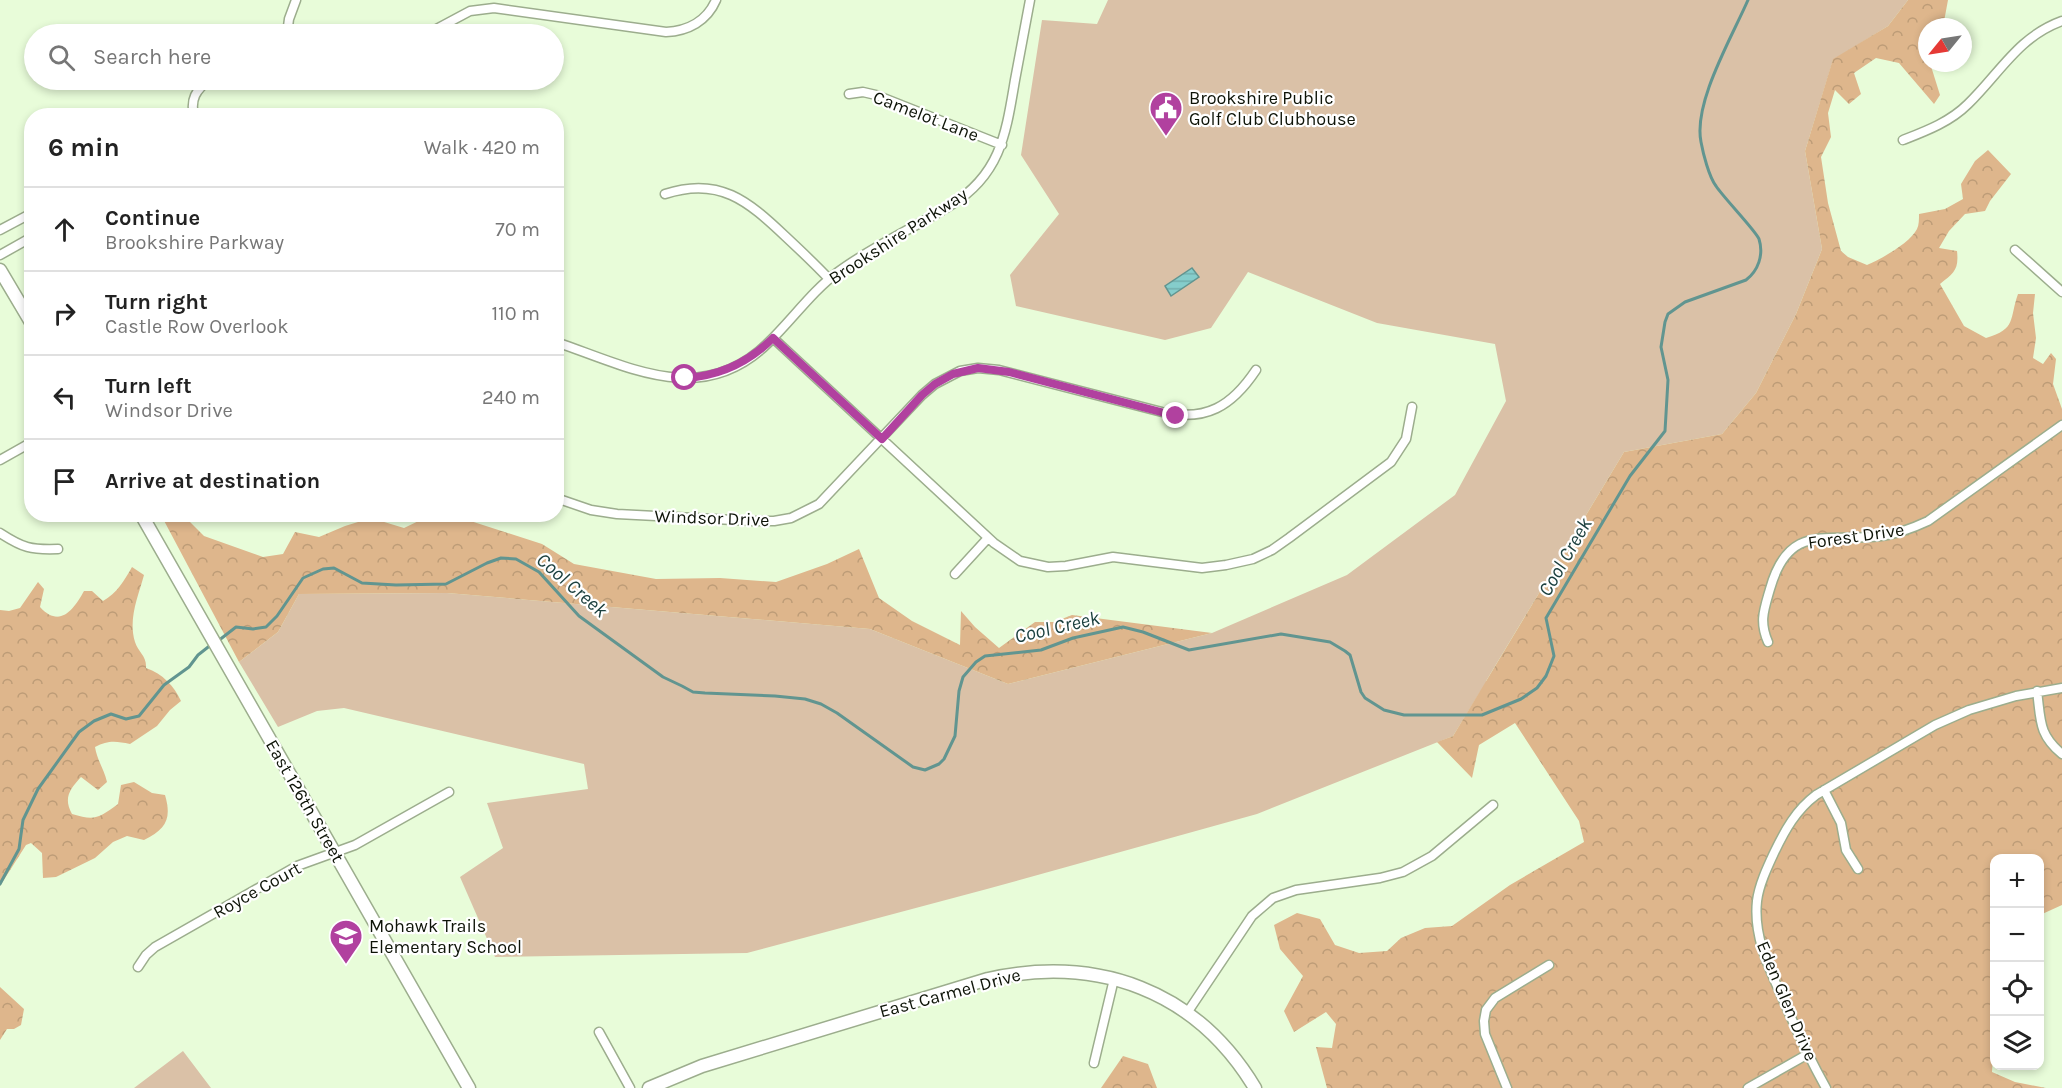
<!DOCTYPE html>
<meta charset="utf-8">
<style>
body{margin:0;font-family:Karla,sans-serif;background:#f2f2f2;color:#222}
.controls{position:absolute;right:18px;bottom:18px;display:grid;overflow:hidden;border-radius:12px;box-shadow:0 3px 9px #0003}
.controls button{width:54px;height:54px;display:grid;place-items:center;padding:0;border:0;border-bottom:2px solid #e0e0e0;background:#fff;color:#222;font:30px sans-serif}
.compass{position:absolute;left:1918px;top:18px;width:54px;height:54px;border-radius:50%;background:#fff;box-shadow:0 3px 9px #0003;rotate:240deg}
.stop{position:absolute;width:18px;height:18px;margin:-14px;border:4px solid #b1419f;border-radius:50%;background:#fff}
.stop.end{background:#b1419f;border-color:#fff;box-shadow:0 2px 6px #0008}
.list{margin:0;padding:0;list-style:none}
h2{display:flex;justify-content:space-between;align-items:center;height:78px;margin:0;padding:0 24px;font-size:26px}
h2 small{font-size:20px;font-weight:400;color:#767676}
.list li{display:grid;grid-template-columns:39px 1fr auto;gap:18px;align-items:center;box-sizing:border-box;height:84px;padding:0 24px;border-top:2px solid #e0e0e0}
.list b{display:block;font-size:22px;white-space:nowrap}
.list p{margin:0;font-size:20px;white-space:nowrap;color:#767676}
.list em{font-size:20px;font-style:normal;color:#767676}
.icon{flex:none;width:33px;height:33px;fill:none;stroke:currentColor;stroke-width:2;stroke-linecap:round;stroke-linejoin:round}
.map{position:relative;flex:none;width:2062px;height:1088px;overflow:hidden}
.search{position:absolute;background:#fff;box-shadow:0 3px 9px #0003;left:24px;top:24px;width:540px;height:66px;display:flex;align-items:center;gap:15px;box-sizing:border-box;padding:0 21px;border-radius:33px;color:#767676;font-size:22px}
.panel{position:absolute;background:#fff;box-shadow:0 3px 9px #0003;left:24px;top:108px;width:540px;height:414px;border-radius:24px}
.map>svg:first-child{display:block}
.grass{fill:#dac1a7}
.forest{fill:url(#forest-crowns)}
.water{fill:url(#water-rules);stroke:#619590;stroke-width:1.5}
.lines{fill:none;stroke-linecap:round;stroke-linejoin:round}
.stream{stroke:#619590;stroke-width:3}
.street-casing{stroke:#9cad8d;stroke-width:11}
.secondary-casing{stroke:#9cad8d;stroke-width:15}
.street{stroke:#fff;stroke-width:8}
.secondary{stroke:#fff;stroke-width:12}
.route{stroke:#b1419f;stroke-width:8}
.labels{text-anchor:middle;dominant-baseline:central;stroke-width:4.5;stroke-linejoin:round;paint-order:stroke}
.poi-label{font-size:18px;fill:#0d1307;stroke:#fff;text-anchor:start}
.street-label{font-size:18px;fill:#0d1307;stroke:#fff}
.water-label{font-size:20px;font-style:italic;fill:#1d4140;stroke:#fff}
</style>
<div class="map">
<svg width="2062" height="1088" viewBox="0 0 2062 1088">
<defs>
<pattern id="forest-crowns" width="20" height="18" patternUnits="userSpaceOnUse" patternTransform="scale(1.5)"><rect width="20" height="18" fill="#deb68c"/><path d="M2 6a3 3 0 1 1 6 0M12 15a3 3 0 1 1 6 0" fill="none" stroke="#bd9c77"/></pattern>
<pattern id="water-rules" width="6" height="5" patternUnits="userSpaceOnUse" patternTransform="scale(1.5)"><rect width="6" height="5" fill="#85cdcb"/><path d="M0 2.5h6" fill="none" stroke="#72afad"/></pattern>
</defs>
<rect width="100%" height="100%" fill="#e8fcd9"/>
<!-- grass -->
<path class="grass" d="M1108,0H1908L1888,26L1833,60L1805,151L1822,249L1796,314L1756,393L1722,434L1624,452L1486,681L1488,687L1480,692L1453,736L1257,814L987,889L747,953L495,957L460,877L503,848L487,803L588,789L584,764L344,708L317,711L278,727L239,662L278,632L299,594L447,593L870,629L1008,684L1212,633L1347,575L1455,495L1506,401L1495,344L1377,323L1248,272L1211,328L1165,340L1016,306L1010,275L1059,214L1021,155L1042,20L1097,24Z
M183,1051L211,1088H134Z"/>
<!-- forest -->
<path class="forest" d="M1908,0H1948L1943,27H1927V47L1925,49L1927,63H1930L1940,95L1934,104L1899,63L1876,58L1854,73L1861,94L1849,104L1835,90L1828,113L1831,137L1821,157L1828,203L1841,251L1848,257L1867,265C1881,259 1910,243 1917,229C1919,225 1919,219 1919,214L1945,209L1963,199L1961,184L1975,161L1988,150L2011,174L1990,201L1985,211L1965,214L1949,231L1939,248L1957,251C1959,270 1954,273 1940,284L1964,326L1986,338C2017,329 2009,319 2018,294H2035L2033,313L2036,338L2033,358L2043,364L2051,353L2056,359L2053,384L2062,409V905L2040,915V858H1994V1041L1992,1072L2015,1082L2046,1088H1327L1316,1047L1332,1048L1336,1024L1326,1012L1294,1032L1284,1011L1303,976L1280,949L1274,925L1297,913L1320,919L1335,945L1359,953L1387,951L1401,938L1425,928L1452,926L1510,885L1584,842L1579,821L1515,723L1479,745L1472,778L1437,742L1453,736L1624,452L1722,434L1756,393L1796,314L1822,249L1805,151L1833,59L1888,26Z
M161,515H183L204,536L263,557L283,554L295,532L319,537L345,526L371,518L404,528L431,515H452L542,544L574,564L656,579L720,578L776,582L827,564L859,549L879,598L912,621L960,645L961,611L975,627L999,648L1035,622H1054L1072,615L1212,633L1008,684L870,629L447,593L299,594L278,632L239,662Z
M132,567L144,575C138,597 128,619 135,642C138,652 147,656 146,668C163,674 174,686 181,701L170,710L157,726L130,744C116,741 108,740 95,747C97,760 104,769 107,782L98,790L81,777C70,789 63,798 72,814C95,821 99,818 118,804L121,785L134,782L152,793L165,795C172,819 166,829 144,840L127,836L113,842L95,858L56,877L43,878L42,853L31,843L26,845L0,886V610L9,611L20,608L38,582L44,589L40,607C60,629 74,609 84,591H92L103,601C117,593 124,581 132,567Z
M0,987L24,1009L21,1025L14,1029H7L0,1040Z
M1123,1056L1148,1064L1157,1088H1101Z"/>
<!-- water -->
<path class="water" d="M1192,268L1199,277L1171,296L1165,286Z"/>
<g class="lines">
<!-- stream -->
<path class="stream" d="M218,641L236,627L253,629L266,627L277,616L303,578L323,569L334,568L362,583L396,585L446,584L487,563L501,558L516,559L539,572L579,616L663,677L682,686L693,692L705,693L775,696L805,699L821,704L837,713L913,767L925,770L939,764L944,759L955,736L959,691L963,677L976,662L985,656L1041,650L1073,638L1123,627L1143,632L1189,650L1281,634L1330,642L1345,651L1350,655L1361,692L1365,698L1384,710L1404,715H1482L1521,699L1537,688L1546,676L1554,656L1546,618L1630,476L1665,431L1668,380L1661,347L1665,322L1668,314L1685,302L1746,280C1758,271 1764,255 1759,239C1756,231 1723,197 1716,186C1709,177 1703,153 1701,142C1693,103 1732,37 1748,0
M0,884L19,849L23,820L38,789L79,732L94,721L111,714L126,719L139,716L164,685L189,667L198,655L212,644"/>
<!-- street casing -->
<g class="street-casing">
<path id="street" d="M287,34L289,19L296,0
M427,34L470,11L494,8L666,32C688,31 707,21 716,0
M849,94L863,92L876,95L1002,145
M194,116C190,99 196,90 209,80
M1903,140C1926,131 1950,122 1968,104C2000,73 2018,37 2062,21
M665,194C719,176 748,201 785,236C800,250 815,264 829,279
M0,230L32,213
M2015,250L2062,292
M0,255L32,237
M773,338L994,543L1020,561L1048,567L1066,566L1113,557L1202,568L1226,565L1253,559L1272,550L1289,538L1391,462L1406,439L1412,407
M556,342C629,367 702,408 768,343C792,320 812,291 838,272C873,246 914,228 951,205C1001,174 1006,133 1015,80C1020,54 1025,27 1030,0
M0,460L32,442
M556,498L591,510L617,514L753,521H774L791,518L819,504L922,395L935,384L960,371L978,368L999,370L1162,412C1206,422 1232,406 1256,370
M0,533C23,548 31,550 58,549
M955,574L988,538
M1768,642C1759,621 1764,610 1770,589C1789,521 1828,543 1881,536C1898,534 1913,528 1928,521L2062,425
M2037,691C2041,720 2038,734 2062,754
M1824,790L1841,823L1846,850L1858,869
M138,967L146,955L155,947L297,866L355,845L449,792
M1187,1013L1252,916L1273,898L1296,890L1380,878L1403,872L1432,856L1493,805
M599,1032L630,1088
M1094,1063L1114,979
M1507,1088L1485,1034L1484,1021L1486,1010L1495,998L1549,965
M1748,1088L1808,1054
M1826,1088C1811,1061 1798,1034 1786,1006C1771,972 1753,939 1757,901C1759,885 1767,868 1774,853C1785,830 1796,810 1816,795L1935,725L1969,710L2016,696L2062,688"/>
</g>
<!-- secondary casing -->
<g class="secondary-casing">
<path id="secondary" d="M0,270L32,324
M141,514L469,1088
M649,1088L702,1066L988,979C1098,955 1196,990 1255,1088"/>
</g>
<!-- street -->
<use href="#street" class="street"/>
<!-- secondary -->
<use href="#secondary" class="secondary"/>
</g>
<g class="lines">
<!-- route -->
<path class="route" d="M685,378C720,376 748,363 773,338L882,439L922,395L935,384L953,374L978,368L1009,372L1176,416"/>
</g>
<!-- icons -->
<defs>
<g id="civic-pin" transform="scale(1.725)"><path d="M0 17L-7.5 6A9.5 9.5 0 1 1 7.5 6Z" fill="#b1419f" stroke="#fff"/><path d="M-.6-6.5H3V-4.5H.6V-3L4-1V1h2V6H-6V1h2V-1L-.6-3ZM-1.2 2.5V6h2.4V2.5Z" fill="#fff"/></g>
<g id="school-pin" transform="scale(1.725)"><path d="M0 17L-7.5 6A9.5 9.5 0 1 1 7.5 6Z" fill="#b1419f" stroke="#fff"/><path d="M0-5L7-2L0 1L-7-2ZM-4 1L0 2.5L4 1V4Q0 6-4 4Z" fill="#fff"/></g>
</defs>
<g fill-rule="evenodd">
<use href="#civic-pin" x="1166" y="108"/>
<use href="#school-pin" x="346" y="936"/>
</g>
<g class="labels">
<!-- poi labels -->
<g class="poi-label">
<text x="1189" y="98">Brookshire Public<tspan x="1189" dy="21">Golf Club Clubhouse</tspan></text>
<text x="369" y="926">Mohawk Trails<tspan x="369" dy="21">Elementary School</tspan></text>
</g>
<!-- street labels -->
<g class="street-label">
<text transform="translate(926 116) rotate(21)">Camelot Lane</text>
<text transform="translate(898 236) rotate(-33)">Brookshire Parkway</text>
<text transform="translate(712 518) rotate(2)">Windsor Drive</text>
<text transform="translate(1856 536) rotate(-8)">Forest Drive</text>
<text transform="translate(305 801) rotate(60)">East 126th Street</text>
<text transform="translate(257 890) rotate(-29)">Royce Court</text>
<text transform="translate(950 993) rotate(-15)">East Carmel Drive</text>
<text transform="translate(1787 1001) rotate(67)">Eden Glen Drive</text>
</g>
<!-- water labels -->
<g class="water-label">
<text transform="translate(1565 557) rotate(-60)">Cool Creek</text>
<text transform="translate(572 585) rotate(41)">Cool Creek</text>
<text transform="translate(1057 627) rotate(-13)">Cool Creek</text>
</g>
</g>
</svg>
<div class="controls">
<button>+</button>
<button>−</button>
<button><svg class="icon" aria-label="locate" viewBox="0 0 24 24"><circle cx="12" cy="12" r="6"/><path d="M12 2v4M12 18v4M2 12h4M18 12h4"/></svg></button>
<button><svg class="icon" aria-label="layers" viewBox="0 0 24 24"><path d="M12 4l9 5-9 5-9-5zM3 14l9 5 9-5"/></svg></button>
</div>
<svg class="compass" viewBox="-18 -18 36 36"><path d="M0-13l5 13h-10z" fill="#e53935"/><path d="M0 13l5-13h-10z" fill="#767676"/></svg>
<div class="stop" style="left:685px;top:378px"></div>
<div class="stop end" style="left:1176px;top:416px"></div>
<div class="search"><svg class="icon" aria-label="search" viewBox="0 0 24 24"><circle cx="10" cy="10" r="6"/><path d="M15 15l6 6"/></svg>Search here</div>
<section class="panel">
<h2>6 min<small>Walk · 420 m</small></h2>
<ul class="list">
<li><svg class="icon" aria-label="ahead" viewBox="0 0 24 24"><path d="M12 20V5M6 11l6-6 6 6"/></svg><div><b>Continue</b><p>Brookshire Parkway</p></div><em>70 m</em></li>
<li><svg class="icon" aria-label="right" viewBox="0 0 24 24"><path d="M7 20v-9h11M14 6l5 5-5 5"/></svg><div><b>Turn right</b><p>Castle Row Overlook</p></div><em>110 m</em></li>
<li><svg class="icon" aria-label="left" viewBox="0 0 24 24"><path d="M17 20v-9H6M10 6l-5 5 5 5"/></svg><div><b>Turn left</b><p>Windsor Drive</p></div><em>240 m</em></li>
<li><svg class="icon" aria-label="arrive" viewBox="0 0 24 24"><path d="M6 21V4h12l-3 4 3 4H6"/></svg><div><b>Arrive at destination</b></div></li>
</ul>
</section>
</div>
